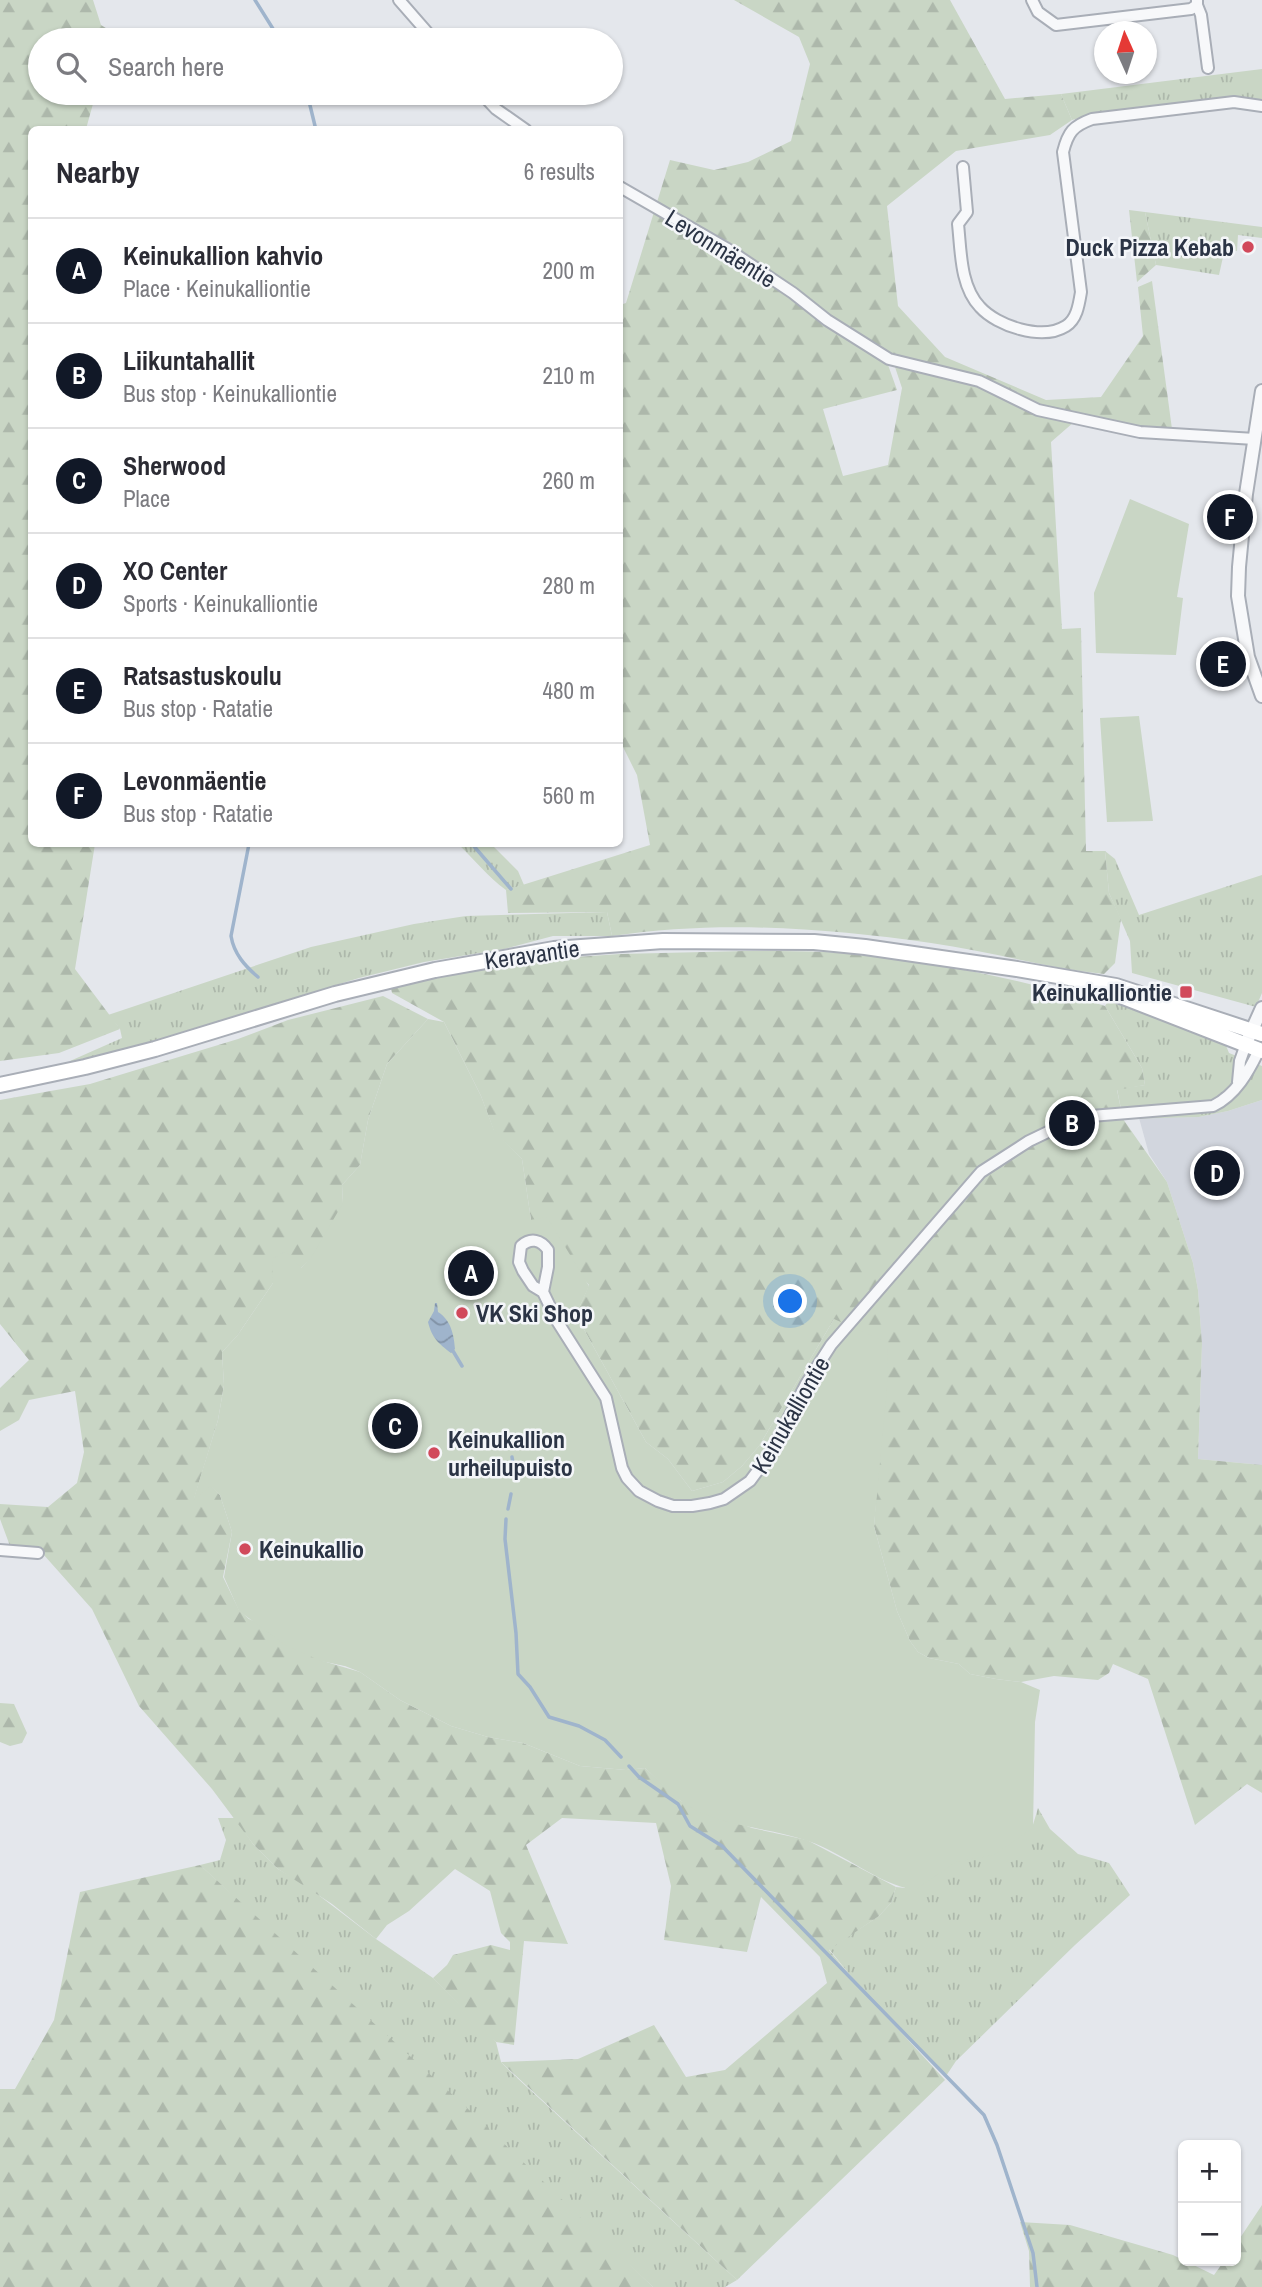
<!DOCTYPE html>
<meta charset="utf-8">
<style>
body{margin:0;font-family:"Archivo Narrow",sans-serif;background:#f2f2f3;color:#2b2b33}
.controls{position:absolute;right:21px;bottom:21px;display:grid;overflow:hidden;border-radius:10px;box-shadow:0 2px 5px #0004}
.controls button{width:63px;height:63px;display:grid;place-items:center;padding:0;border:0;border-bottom:2px solid #e1e1e2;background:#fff;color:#2b2b33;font:35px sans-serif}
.compass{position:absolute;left:1094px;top:21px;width:63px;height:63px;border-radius:50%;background:#fff;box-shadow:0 2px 5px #0004;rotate:357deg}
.you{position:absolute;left:791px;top:1302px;width:24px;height:24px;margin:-18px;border:5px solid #fff;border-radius:50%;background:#1a73e8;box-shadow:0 0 0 10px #1a73e833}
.badge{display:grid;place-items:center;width:46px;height:46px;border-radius:50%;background:#111827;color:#fff;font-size:23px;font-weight:700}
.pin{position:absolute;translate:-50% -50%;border:4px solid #fff;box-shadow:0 2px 7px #0006}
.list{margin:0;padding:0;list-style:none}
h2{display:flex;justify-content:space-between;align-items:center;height:91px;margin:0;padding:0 28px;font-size:30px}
h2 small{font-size:23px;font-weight:400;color:#7c7c81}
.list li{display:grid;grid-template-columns:46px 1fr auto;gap:21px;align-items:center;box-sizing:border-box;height:105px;padding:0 28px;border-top:2px solid #e1e1e2}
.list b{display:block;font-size:26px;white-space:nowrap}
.list p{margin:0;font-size:23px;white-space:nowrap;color:#7c7c81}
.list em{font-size:23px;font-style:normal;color:#7c7c81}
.icon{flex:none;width:38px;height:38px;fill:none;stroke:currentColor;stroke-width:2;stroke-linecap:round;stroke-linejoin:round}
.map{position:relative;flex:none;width:1262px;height:2287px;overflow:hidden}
.search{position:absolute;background:#fff;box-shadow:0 2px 5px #0004;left:28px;top:28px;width:595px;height:77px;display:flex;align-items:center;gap:18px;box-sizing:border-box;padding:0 24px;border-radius:38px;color:#7c7c81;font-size:26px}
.panel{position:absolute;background:#fff;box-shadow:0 2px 5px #0004;left:28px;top:126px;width:595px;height:721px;border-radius:10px}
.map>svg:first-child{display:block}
.built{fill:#d2d6de}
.grass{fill:url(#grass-tufts)}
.forest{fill:url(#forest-firs)}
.pitch{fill:#c9d6c5}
.water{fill:url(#water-waves)}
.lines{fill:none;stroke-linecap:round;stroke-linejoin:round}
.stream{stroke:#9fb4cc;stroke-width:3.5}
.minor-casing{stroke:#a9aeb7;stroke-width:14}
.tertiary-casing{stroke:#a9aeb7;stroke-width:16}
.secondary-casing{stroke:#a9aeb7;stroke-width:18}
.minor{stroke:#f7f8fa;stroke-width:10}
.tertiary{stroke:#f7f8fa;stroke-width:12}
.secondary{stroke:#fff;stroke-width:14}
.poi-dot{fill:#d1495b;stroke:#f4f6f9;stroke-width:2.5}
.labels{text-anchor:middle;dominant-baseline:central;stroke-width:5;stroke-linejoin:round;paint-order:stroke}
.poi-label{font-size:24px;font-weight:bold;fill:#2b3445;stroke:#f4f6f9;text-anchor:start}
.street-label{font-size:24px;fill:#2b3445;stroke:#f4f6f9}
</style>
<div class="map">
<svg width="1262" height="2287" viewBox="0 0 1262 2287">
<defs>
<pattern id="grass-tufts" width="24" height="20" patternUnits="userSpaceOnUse" patternTransform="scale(1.75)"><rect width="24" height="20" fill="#c9d6c5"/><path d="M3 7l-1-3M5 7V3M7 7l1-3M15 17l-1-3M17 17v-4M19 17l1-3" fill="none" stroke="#adb8ab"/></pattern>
<pattern id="forest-firs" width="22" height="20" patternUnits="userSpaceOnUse" patternTransform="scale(1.75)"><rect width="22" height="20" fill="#c9d6c5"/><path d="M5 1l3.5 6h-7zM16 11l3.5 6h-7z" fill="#adb8ab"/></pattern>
<pattern id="water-waves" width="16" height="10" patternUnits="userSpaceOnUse" patternTransform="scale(1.75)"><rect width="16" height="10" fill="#9fb4cc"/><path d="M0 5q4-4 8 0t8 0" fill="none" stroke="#8293a7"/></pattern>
</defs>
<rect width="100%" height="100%" fill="#e4e7ec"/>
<!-- built -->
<path class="built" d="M1262,1100V1465L1198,1459L1202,1344L1198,1290L1193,1263L1167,1182L1149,1154L1139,1118L1199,1117L1228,1111Z"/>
<!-- grass -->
<path class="grass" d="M1262,69V101L1091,115L1072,120L1061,94Z
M1145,212L1262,227V238L1238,235L1237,251L1230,250L1229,257H1223L1219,275L1156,265Z
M458,844H491L518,871L524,885L506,890C488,877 474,859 458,844Z
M1105,851L1115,859L1139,915L1262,875V993L1256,1007L1132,973L1130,941L1109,893Z
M607,912L612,936H553L504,949L424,962L359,978L123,1050L72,1063L70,1061L122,1038L120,1029L108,1015L311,947L414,924L466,916Z
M1108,1001L1216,1038L1225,1043L1229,1053L1262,1066V1100L1228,1111L1199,1117L1123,1119L1117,1089L1145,1085L1142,1068L1105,1006Z
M1038,1808L1050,1829L1078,1854L1109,1863L1130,1895L1075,1945L956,2061L946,2076L858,1985L829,1949L879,1916L891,1903L896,1887L905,1888L907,1876L1032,1828Z
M218,1818H235L253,1844L278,1869L304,1884L376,1939L433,1978L489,2033L496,2042L501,2062L515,2076L737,2280L725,2287H653L200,1865L220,1860L226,1840Z"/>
<!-- forest -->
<path class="forest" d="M0,0H93L101,25L125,40H40V93H96L86,129L32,130V844H95L75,969L120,1029L59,1053L0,1061Z
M734,0H950L1005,99L1061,94L1072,120L1050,135L956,151L887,206L898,306L945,357L1046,400L1101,397L1143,336L1138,287L1152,281L1172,429H1140L1039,407L979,379L887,362L897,390L823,409L843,476L888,465L902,388L894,364L978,384L1074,422L1051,442L1062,629L1081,628L1086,851H1105L1109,893L1121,919L1115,963L1104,974C1046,968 989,951 931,943C825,928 719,920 612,936L607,912L508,913L506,890L650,845L637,775L623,747L620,745V305L626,303L670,160L714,170L748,162L791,141L810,64L799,37Z
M1129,210L1145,212L1156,265L1137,282Z
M745,951C772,951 799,951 826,952C920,959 1015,976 1105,1006L1142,1068L1145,1085L1117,1090L1123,1119L1167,1182L1193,1263L1198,1290L1202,1344L1198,1459L1262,1465V1793L1247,1784L1195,1825L1148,1679L1113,1664L1109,1673L1098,1680L1054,1676L1021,1682L996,1679L970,1674L959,1664L929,1658L918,1652L910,1641L897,1611L874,1526L877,1486L834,1319L759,1446L742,1466L723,1482L692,1491L668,1459L646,1442L576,1315L589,1285L531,1220L522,1159L494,1131L481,1096L444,1022L392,993L391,988L439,976L533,960L620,954Z
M383,996L428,1019L387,1064L368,1120L360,1165L342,1185L343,1203L354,1220L301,1268L273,1283L237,1336L222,1352L224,1385L218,1420L194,1499L210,1485L220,1495L232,1532L223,1577L239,1610L249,1619L374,1672L323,1661L360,1672L400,1700L451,1726L488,1737L523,1743L580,1766L626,1770L645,1768L681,1801L752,1828L807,1840L896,1887L891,1903L879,1916L829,1950L862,1990L945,2080L737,2280L501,2062L578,2059L654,2025L686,2077L725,2070L827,1983L820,1957L761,1897L747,1952L664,1940L671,1886L656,1823L562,1818L526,1845L568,1944L524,1941L514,2045L496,2042L433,1978L447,1965L453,1955L491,1945L510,1950V1942L501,1933L490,1891L455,1869L409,1911L387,1925L376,1939L332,1904L278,1869L253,1844L212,1789L139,1706L92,1609L43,1554L35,1549L10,1546L0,1519V1504L48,1507L77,1483L84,1452L75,1391L29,1400L19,1420L0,1431V1388L29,1360L0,1324V1100L90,1084L238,1039L288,1020Z
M0,1703L14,1704L27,1733L22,1743L10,1746L0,1742Z
M200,1865L467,2108L653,2287H0V2089H15L54,2020L80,1892Z
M1262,2205V2287H1030L1029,2251L1020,2222L1070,2225L1173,2255L1214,2275L1224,2261H1236V2244Z"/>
<!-- pitch -->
<path class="pitch" d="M1130,499L1189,524L1177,597L1183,598L1176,655L1096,653L1094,593Z
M1139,716L1153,821L1107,822L1100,718Z
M428,1019L444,1022L481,1096L494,1130L522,1159L531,1220L547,1217L589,1286L576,1315L646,1442L668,1459L692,1491L723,1482L742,1466L759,1446L834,1319L888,1343L887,1388L874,1526L897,1611L910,1641L918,1652L929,1658L959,1664L970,1674L996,1679L1021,1682L1040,1690L1035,1722L1033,1828L994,1855L956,1862L915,1890C875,1883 846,1854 808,1841C766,1826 719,1828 681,1801C668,1792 656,1778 645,1768L626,1770L580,1766L523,1743L488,1737L451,1726L400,1700L360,1672L345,1666L321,1661L285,1645L239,1611L224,1577L232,1532L220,1495L210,1486L193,1501L218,1420L224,1385L222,1352L237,1336L273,1283L272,1259L286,1251L301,1268L311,1258L343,1203L342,1185L360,1165L368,1120L387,1064Z"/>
<!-- water -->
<path class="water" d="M435,1303H437L438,1312C451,1320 454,1335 455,1349L451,1353C438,1343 432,1338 428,1322L434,1311Z"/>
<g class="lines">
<!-- stream -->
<path class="stream" d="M255,0L280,40
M307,93L316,130
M249,844L231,936C234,954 245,966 258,977
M472,844L511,889
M453,1351L462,1366
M512,1457L515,1475
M508,1509L511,1494
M506,1519L505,1539L516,1633L518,1674L530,1687L549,1717L579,1726L605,1740L621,1757
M629,1766L639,1777L678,1804L690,1826L722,1846L984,2115L997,2145L1033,2253L1037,2287"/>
<!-- minor casing -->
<g class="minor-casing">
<path id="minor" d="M399,0L434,40
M1032,0L1038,12L1056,25L1191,9L1197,5V0
M1197,5L1201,15L1208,68
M481,93L496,109L526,130
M963,167L967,212L958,224C961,251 960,286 980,307C997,326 1042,341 1066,326C1077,319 1079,304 1081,292L1063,152C1068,132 1073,126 1092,119L1234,102L1262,106
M620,187L726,248L793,293L827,320L889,359L979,381L1038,410L1140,432L1255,439
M1238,1082L1240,1061L1246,1044
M543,1292L548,1267V1250C541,1240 531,1237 521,1246L519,1262L523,1271L533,1286L543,1292L557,1321L606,1398L622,1468L627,1478L639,1491L658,1501L673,1506H692L710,1503L724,1499L750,1481L770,1454L806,1384L831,1345L981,1172L1029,1141L1079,1117L1213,1106C1236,1095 1249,1071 1259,1050
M0,1550L38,1553"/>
</g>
<!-- tertiary casing -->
<g class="tertiary-casing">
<path id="tertiary" d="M1262,391L1246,494L1239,567L1238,596L1248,657L1262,696
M1248,1039L1262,1008"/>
</g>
<!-- secondary casing -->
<g class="secondary-casing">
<path id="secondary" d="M1118,995L1262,1051
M0,1085L85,1067L155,1049L335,994L435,970L554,949L663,941L814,942L865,947L1017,969L1116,986L1262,1034"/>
</g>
<!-- minor -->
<use href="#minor" class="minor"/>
<!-- tertiary -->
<use href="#tertiary" class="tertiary"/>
<!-- secondary -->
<use href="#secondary" class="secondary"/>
</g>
<!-- markers -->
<g class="poi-dot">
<circle cx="1248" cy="247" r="7"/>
<rect x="1179" y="985" width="14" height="14" rx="3.5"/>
<circle cx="462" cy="1313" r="7"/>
<circle cx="434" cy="1453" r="7"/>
<circle cx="245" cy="1549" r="7"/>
</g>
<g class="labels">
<!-- poi labels -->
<g class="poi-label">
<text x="1234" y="247" text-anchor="end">Duck Pizza Kebab</text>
<text x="1172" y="992" text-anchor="end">Keinukalliontie</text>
<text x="476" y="1313">VK Ski Shop</text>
<text x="448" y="1439">Keinukallion<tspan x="448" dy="28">urheilupuisto</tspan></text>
<text x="259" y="1549">Keinukallio</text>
</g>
<!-- street labels -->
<g class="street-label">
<text transform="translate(721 248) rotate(32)">Levonmäentie</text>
<text transform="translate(532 954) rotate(-8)">Keravantie</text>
<text transform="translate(790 1415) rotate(-60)">Keinukalliontie</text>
</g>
</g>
</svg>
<div class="controls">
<button>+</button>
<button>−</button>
</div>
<svg class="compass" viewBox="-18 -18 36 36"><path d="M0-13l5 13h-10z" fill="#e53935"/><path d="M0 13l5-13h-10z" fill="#7c7c81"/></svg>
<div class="you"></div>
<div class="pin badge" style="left:471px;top:1273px">A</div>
<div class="pin badge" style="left:1072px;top:1123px">B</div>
<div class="pin badge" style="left:395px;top:1426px">C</div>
<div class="pin badge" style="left:1217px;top:1173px">D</div>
<div class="pin badge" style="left:1223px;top:664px">E</div>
<div class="pin badge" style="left:1230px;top:517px">F</div>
<div class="search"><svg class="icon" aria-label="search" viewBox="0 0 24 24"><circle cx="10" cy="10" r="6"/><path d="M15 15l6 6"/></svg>Search here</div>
<section class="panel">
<h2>Nearby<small>6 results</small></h2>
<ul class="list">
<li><span class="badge">A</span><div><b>Keinukallion kahvio</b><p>Place · Keinukalliontie</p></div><em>200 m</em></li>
<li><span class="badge">B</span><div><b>Liikuntahallit</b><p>Bus stop · Keinukalliontie</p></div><em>210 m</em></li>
<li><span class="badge">C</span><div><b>Sherwood</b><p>Place</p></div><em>260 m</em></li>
<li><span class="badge">D</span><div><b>XO Center</b><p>Sports · Keinukalliontie</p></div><em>280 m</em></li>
<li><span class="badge">E</span><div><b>Ratsastuskoulu</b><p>Bus stop · Ratatie</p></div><em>480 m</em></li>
<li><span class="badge">F</span><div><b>Levonmäentie</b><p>Bus stop · Ratatie</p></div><em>560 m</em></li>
</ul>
</section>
</div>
